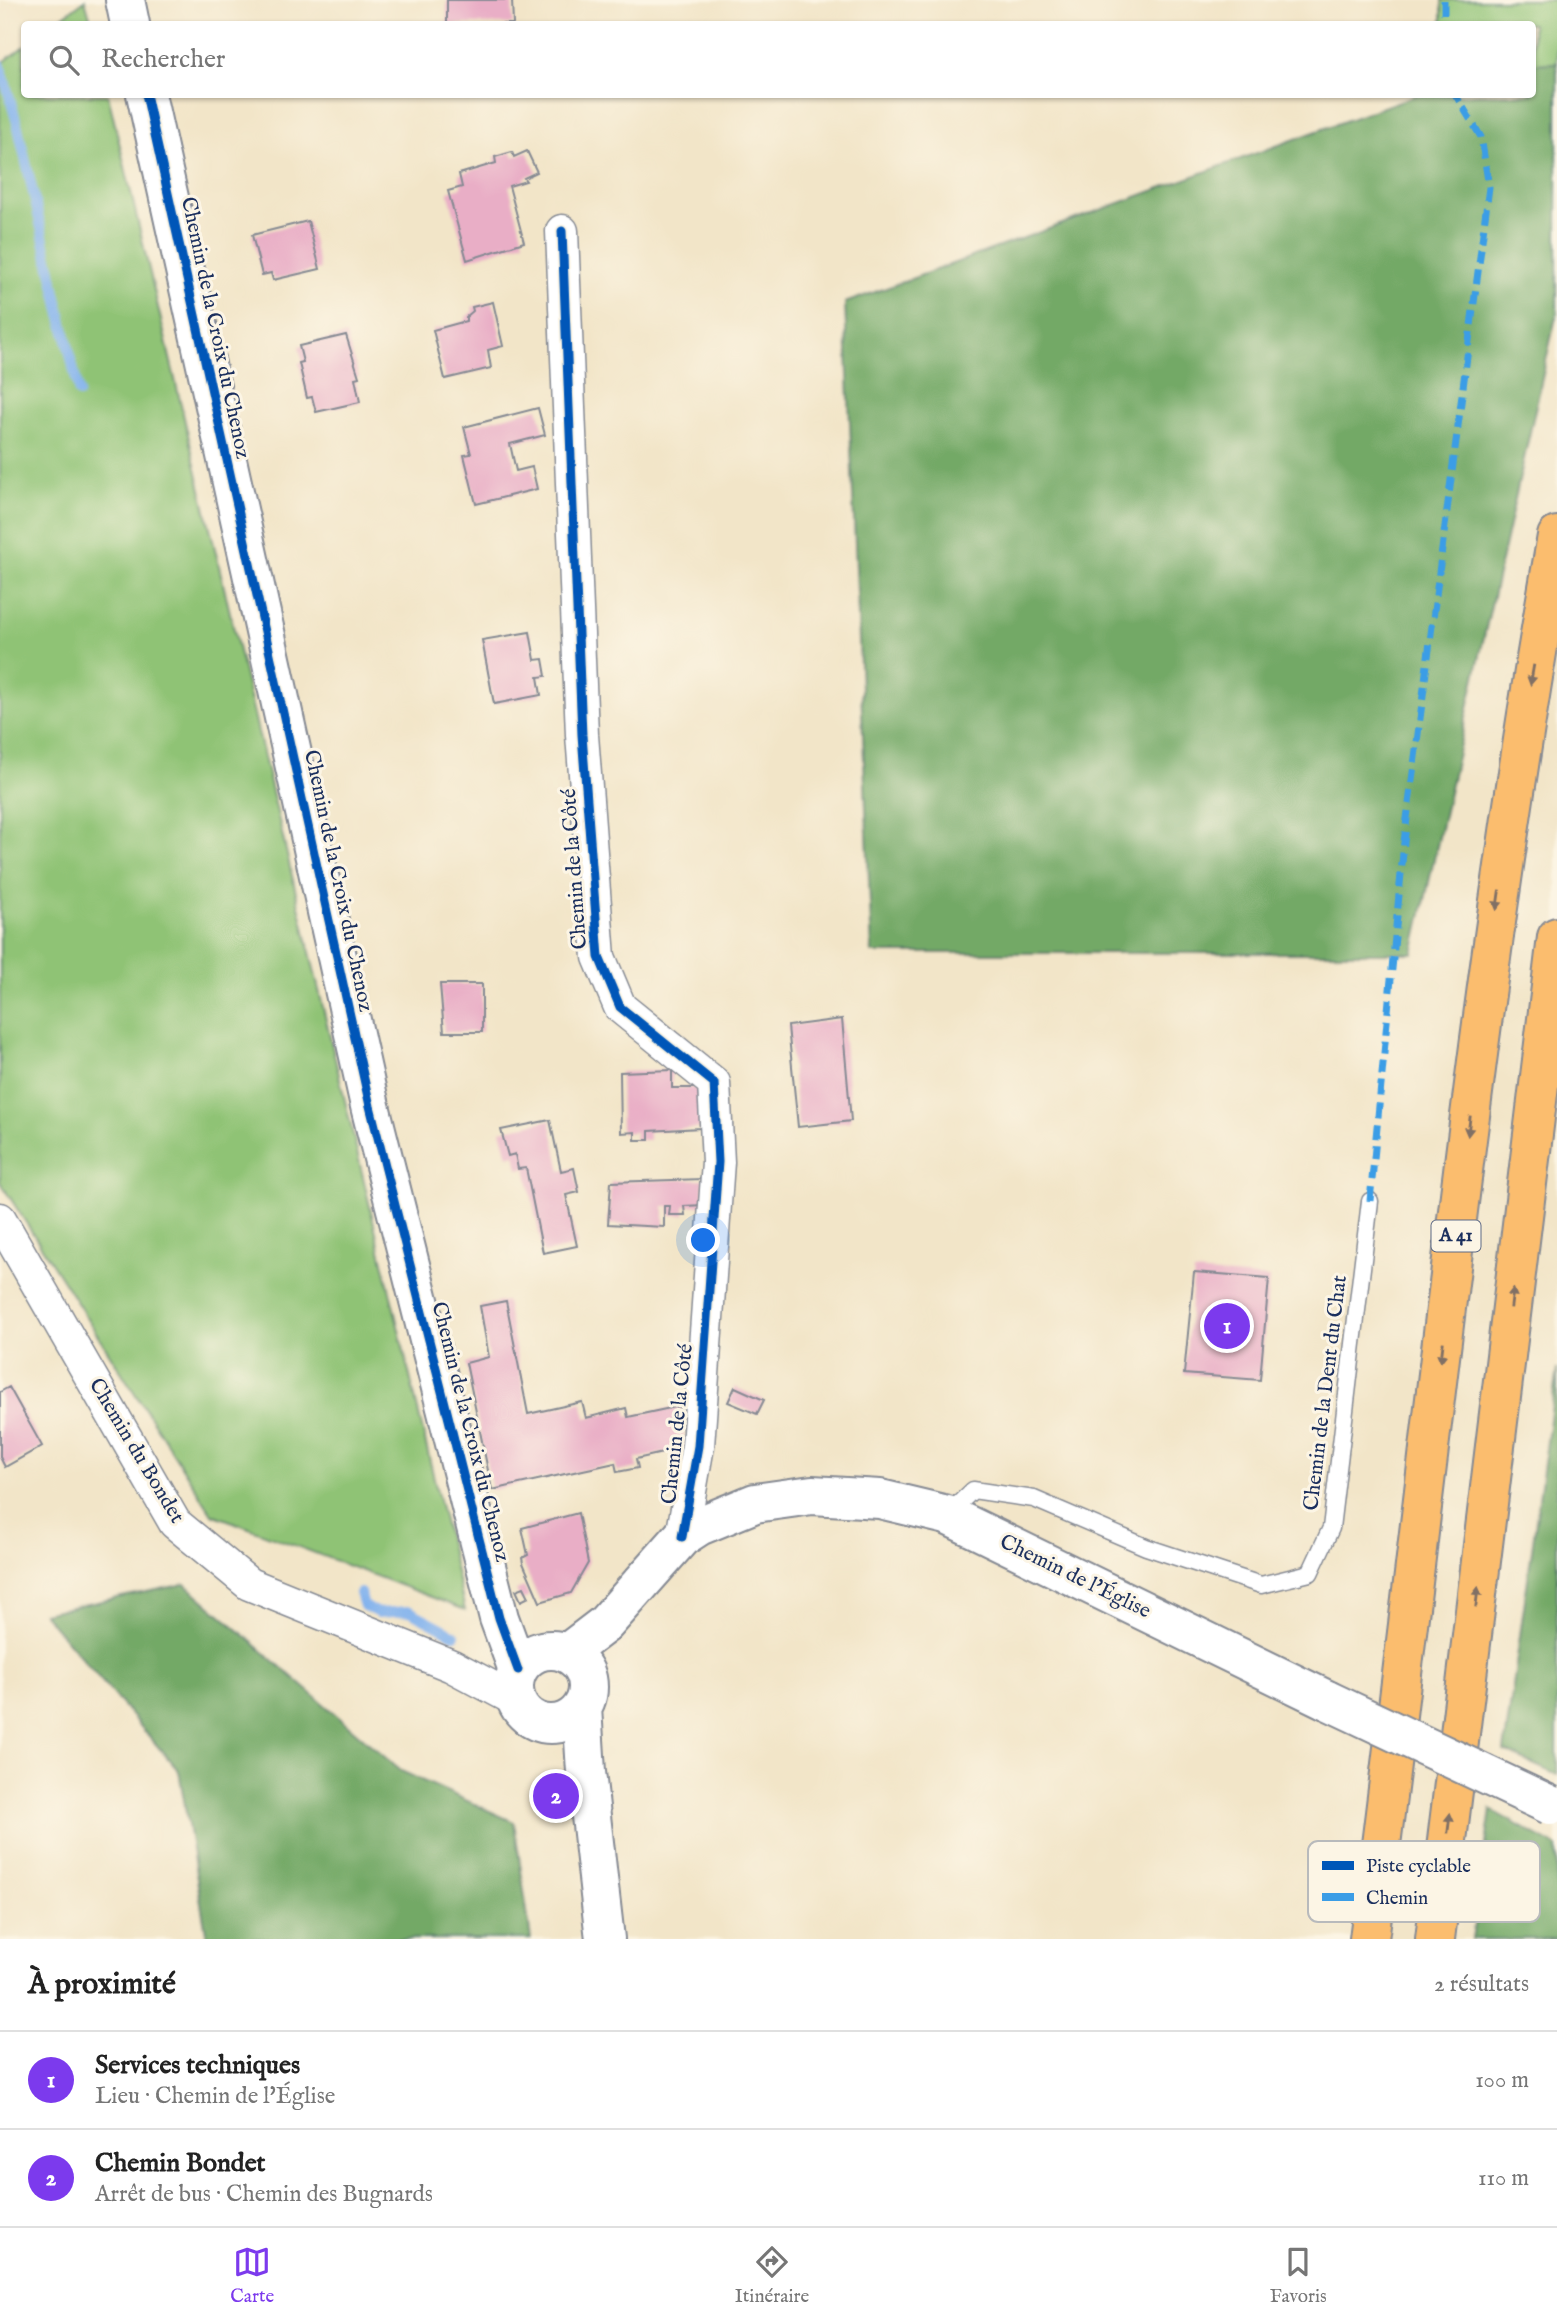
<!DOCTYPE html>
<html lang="fr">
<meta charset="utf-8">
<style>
body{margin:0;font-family:"IM FELL English",serif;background:#f2f2f2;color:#222}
.you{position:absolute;left:704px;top:1241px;width:24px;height:24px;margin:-18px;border:5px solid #fff;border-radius:50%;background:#1a73e8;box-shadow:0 0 0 10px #1a73e833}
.badge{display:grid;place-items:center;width:46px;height:46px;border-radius:50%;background:#7c3aed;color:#fff;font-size:23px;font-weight:700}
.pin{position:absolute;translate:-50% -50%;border:4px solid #fff;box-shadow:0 2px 7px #0006}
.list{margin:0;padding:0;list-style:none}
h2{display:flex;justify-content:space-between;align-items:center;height:91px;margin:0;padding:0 28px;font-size:30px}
h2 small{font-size:23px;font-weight:400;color:#767676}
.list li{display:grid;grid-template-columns:46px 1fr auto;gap:21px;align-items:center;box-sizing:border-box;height:98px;padding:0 28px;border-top:2px solid #e0e0e0}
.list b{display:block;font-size:26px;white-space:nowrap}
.list p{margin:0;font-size:23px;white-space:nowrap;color:#767676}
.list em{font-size:23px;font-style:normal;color:#767676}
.icon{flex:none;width:38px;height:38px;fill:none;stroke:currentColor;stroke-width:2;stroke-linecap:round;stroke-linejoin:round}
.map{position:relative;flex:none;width:1557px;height:1939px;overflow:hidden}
.search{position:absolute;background:#fff;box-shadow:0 2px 5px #0004;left:21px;right:21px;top:21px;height:77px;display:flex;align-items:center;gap:18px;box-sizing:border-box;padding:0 24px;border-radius:7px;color:#767676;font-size:26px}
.sheet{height:287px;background:#fff}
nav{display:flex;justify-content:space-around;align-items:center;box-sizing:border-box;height:98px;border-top:2px solid #e0e0e0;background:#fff;font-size:19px;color:#767676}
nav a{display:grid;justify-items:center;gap:4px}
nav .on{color:#7c3aed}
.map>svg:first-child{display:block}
.green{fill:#8fc374;stroke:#557969;stroke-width:2}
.forest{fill:#73a966;stroke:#476c62;stroke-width:2}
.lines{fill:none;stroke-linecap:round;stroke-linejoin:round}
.stream{stroke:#82b2ed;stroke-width:10}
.building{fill:#e9aec6}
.service-casing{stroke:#868a93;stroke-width:19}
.minor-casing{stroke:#868a93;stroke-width:35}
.tertiary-casing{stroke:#868a93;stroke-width:42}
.motorway-casing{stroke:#868a93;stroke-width:42}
.service{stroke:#fff;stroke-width:16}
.minor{stroke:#fff;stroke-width:32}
.tertiary{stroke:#fff;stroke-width:38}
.motorway{stroke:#fbbd6e;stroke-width:38}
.tertiary-bridge-casing{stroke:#868a93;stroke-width:42;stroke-linecap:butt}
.tertiary-bridge{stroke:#fff;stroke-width:38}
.quiet{stroke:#3b9de6;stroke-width:7;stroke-dasharray:14 7;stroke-linecap:butt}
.cycleway-casing{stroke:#fcf5e5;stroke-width:13}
.cycleway{stroke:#0057b8;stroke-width:9}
.oneway{fill:#806f65}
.labels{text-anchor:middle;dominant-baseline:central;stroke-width:6;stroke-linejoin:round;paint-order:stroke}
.shield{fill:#fcf5e5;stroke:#5e6a86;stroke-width:2}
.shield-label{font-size:19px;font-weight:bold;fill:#1b2f5e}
.street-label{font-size:21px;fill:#1b2f5e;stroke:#fcf5e5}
.key{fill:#fcf5e5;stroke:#b8babc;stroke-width:2}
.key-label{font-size:19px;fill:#1b2f5e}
</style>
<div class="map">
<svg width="1557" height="1939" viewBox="0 0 1557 1939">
<rect width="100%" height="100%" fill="#fcf5e5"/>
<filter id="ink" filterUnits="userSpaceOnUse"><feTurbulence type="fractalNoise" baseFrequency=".0143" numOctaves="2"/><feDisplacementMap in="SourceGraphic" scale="14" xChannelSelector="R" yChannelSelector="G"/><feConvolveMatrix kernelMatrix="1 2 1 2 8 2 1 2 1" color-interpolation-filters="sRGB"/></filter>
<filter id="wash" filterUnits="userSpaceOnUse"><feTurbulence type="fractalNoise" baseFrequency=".00686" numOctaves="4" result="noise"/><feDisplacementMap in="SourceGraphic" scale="28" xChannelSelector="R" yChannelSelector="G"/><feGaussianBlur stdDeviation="1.57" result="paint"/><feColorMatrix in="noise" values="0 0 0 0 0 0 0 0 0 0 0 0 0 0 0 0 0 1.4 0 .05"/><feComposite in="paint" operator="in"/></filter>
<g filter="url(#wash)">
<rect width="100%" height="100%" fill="#f2e5c8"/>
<!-- green -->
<path class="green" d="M85,0L92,24H53Z
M1442,0H1557V63L1533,64L1532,24H1442Z
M24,46V94L108,95L465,1610L212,1514L0,1182V65Z"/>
<!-- forest -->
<path class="forest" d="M1557,63V312L1413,953H872L845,303L1416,95L1532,94L1533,64Z
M1557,1369V1775L1504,1751Z
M185,1584L401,1771L514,1822L531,1939H207L179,1771L43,1613Z
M1491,1810L1557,1847V1939H1472Z"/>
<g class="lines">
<!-- stream -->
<path class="stream" d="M0,64L17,123L79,393
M360,1593L364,1606L378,1613L410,1611L455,1635"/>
</g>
<g id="blocks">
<!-- building -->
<path class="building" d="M447,0H512L513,24H447Z
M527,151L537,172L524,178L526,181L509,186L524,242L467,260L448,191L462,187L459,174L496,163L495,157L512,152L514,157Z
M308,221L320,269L273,280L271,273L262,275L252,235Z
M493,302L503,346L488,350L491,368L445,379L433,330L466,321V317L473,311L472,307Z
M346,335L359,377L355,378L360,402L316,412L312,397L307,398L299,363L303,362L299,346Z
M538,408L545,435L510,444L516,471L532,467L537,489L476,504L464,455L471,454L464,427Z
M530,632L535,660L543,659L546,676L538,677L541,695L494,704L482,640Z
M440,984H482V1032H444Z
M842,1019L851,1121L798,1127L788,1026Z
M672,1070V1088H700V1128L649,1131V1140H635V1132L621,1133L620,1072Z
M550,1120L561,1171L574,1168L579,1192L566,1195L577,1246L543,1253L526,1168L518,1169L515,1154L508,1156L501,1130Z
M703,1179L704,1205L684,1206L685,1215H669L670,1206H664V1227L608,1224L611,1182Z
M1194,1272L1269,1278L1260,1380L1184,1374Z
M506,1301L528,1414L582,1402L586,1418L626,1408L628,1417L680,1406L685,1448L636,1459L638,1468L617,1472L615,1463L492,1490L466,1363L489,1357L480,1306Z
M9,1387L42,1446L5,1467L0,1457V1392Z
M735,1387L764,1400L757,1414L728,1402Z
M578,1513L588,1563L571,1593L540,1602L523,1563L522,1558L528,1555L522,1528Z
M524,1587L529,1597L521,1601L516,1590Z"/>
</g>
</g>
<g filter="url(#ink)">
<use href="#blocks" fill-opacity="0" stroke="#868a93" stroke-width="2"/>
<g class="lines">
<!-- service casing -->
<g class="service-casing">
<path id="service" d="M947,1515L973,1490L1034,1499L1146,1547L1261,1585L1310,1573L1331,1528L1370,1201"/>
</g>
<!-- minor casing -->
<g class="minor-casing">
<path id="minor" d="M562,231L582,735L599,957L620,1007L714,1083L718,1162L698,1446L682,1537
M0,1219L175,1523L249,1584L452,1666L516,1700"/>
</g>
<!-- tertiary casing -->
<g class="tertiary-casing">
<path id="tertiary" d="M125,0L130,24
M146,94L370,1106L499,1618L518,1670
M514 1687a37 37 0 1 1 74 0a37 37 0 1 1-74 0Z
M567,1653L605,1624L682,1537L699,1526L755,1503L812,1495L880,1499L947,1515L1327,1700
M582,1707L586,1772L605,1939"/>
</g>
<!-- motorway casing -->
<g class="motorway-casing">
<path id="motorway" d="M1369,1939C1430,1471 1474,1000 1557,536
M1435,1939L1557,937"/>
</g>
<!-- service -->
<use href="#service" class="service"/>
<!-- minor -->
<use href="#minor" class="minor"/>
<!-- tertiary -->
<use href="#tertiary" class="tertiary"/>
<!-- motorway -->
<use href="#motorway" class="motorway"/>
<!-- tertiary-bridge casing -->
<g class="tertiary-bridge-casing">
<path id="tertiary-bridge" d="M1327,1700L1550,1805"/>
</g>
<!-- tertiary-bridge -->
<use href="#tertiary-bridge" class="tertiary-bridge"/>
<!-- quiet -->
<path class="quiet" d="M1444,0V24
M1370,1201L1404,842L1489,187L1481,137L1455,94"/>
<!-- cycleway casing -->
<g class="cycleway-casing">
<path id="cycleway" d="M146,94L370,1106L499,1618L518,1670
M562,231L582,735L599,957L620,1007L714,1083L718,1162L698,1446L682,1537"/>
</g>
<!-- cycleway -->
<use href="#cycleway" class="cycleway"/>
</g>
<!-- one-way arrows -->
<defs><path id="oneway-solid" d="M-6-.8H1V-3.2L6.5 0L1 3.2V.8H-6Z" transform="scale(1.75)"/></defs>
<g class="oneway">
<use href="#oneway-solid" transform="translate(1532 675) rotate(100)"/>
<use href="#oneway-solid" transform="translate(1498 900) rotate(98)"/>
<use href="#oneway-solid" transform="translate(1469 1126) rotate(97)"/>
<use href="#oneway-solid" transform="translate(1512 1298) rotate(-83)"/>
<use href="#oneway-solid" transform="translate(1442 1352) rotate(97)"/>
<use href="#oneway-solid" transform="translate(1477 1597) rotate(-83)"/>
<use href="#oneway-solid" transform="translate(1449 1823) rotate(-83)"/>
</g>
</g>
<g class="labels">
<!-- shield labels -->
<rect class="shield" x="1431.5" y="1220.5" width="49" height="31" rx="5"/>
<g class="shield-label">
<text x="1456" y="1236">A 41</text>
</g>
<!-- street labels -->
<g class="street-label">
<text transform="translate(215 328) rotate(78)">Chemin de la Croix du Chenoz</text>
<text transform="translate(575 869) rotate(-94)">Chemin de la Côté</text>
<text transform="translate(338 881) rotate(78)">Chemin de la Croix du Chenoz</text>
<text transform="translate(1326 1393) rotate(-83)">Chemin de la Dent du Chat</text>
<text transform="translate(678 1424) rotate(-84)">Chemin de la Côté</text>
<text transform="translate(470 1432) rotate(76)">Chemin de la Croix du Chenoz</text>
<text transform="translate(136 1451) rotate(59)">Chemin du Bondet</text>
<text transform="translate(1075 1577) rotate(26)">Chemin de l'Église</text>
</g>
</g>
<!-- legend -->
<rect x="1308" y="1841" width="232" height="81" rx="10" class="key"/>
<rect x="1322" y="1861" width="32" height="9" fill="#0057b8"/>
<rect x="1322" y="1893" width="32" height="8" fill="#3b9de6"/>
<g class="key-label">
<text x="1366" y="1872">Piste cyclable</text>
<text x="1366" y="1904">Chemin</text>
</g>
</svg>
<div class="you"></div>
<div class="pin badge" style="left:1227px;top:1326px">1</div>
<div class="pin badge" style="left:556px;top:1796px">2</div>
<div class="search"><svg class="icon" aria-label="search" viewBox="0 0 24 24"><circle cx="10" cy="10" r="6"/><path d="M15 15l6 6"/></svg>Rechercher</div>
</div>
<section class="sheet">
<h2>À proximité<small>2 résultats</small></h2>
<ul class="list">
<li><span class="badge">1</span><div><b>Services techniques</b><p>Lieu · Chemin de l'Église</p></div><em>100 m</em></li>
<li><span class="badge">2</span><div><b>Chemin Bondet</b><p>Arrêt de bus · Chemin des Bugnards</p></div><em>110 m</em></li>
</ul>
</section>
<nav>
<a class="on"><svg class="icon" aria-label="map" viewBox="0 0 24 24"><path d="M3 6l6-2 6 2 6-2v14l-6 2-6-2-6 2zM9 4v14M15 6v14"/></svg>Carte</a>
<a><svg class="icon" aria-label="directions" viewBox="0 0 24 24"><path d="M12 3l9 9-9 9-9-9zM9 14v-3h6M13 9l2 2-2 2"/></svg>Itinéraire</a>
<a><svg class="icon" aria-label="saved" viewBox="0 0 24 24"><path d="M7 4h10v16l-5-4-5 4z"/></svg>Favoris</a>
</nav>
